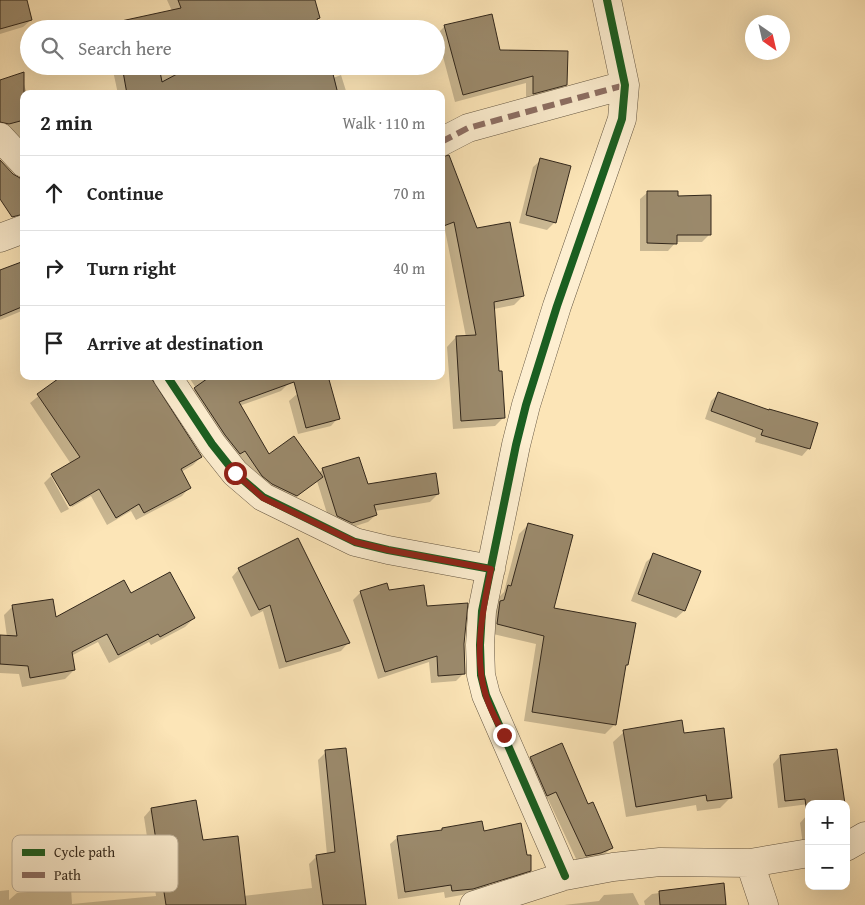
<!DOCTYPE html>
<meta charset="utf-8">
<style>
body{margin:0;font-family:"Gentium Book Plus",serif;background:#f2f2f2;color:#222}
.controls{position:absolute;right:15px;bottom:15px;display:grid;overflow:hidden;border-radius:10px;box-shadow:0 5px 20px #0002}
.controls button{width:45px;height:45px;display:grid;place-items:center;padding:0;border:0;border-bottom:1px solid #e0e0e0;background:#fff;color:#222;font:25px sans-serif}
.compass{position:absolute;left:745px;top:15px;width:45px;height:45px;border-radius:50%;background:#fff;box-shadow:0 5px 20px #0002;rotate:146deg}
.stop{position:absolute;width:15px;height:15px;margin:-11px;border:4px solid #8f2418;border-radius:50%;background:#fff}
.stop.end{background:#8f2418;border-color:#fff;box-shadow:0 1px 5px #0008}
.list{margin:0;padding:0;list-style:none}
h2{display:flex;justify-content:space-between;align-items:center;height:65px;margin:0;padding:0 20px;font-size:21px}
h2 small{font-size:16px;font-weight:400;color:#767676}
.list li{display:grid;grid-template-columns:32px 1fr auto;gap:15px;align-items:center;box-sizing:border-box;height:75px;padding:0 20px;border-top:1px solid #e0e0e0}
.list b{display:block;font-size:19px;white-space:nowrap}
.list em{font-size:16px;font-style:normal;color:#767676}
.icon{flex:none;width:28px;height:28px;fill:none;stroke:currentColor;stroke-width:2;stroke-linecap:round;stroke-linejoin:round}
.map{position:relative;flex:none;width:865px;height:905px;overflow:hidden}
.search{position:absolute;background:#fff;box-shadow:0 5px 20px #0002;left:20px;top:20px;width:425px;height:55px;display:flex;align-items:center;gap:12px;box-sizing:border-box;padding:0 18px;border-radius:28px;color:#767676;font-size:19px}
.panel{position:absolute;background:#fff;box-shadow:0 5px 20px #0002;left:20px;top:90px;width:425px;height:290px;border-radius:10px}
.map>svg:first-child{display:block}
.shadow{fill:#0003}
.building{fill:#9b8a6c;stroke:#32271b}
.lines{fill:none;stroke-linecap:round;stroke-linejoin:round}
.minor-casing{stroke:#645642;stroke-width:29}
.minor{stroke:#fdeed0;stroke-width:28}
.quiet{stroke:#8d6e63;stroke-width:6;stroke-dasharray:12 6;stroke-linecap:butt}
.cycleway-casing{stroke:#fdeed0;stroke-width:11}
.cycleway{stroke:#1b5e20;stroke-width:8}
.route{stroke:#8f2418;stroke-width:6}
.key{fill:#fdeed0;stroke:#c0b29a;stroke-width:1}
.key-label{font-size:14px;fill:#32271b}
</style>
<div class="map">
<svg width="865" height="905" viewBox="0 0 865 905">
<rect width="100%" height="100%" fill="#fce5b7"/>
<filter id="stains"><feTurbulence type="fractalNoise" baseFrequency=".004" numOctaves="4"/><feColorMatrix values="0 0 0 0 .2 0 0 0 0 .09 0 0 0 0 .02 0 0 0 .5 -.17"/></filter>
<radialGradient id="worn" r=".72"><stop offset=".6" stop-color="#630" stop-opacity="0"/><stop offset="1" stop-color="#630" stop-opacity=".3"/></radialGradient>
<!-- shadow -->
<path class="shadow" d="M0,0H25L31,20L23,27L0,34Z
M167,0H314L319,17L316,20L319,29H108L113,24L172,11Z
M445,26L499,51L566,84L558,92L526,101V83L455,102L437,34Z
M112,66H329L333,78L341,75L347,94H118Z
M21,75L27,94H24V156L0,132V82Z
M541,160L555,222L547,230L519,223L533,167Z
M441,181L523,296L514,305L494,309L498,373L504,417L495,426L453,429L447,347L456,337H466L445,230L441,232Z
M648,192L676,197L710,234L702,242H676L668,251H640V199Z
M24,262V310L0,320V272Z
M53,376H148L201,457L193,465L181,472L190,487L182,496L136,520L131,511L107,525L91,496L72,507L54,475H51L71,464L30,403L57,381Z
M188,376H286L289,383L281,391L239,406L268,455L319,473L323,469L367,485L438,494L430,502L375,511L376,515L368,522L343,530L330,523L317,481L288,503L264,492L187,397L196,388Z
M719,393L769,411L809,448L802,456L755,442L756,438L705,419L711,401Z
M297,394L338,418L331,426L298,434L289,401Z
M51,476L69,509L61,513L44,483Z
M528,525L552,609L624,667L614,725L605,734L524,721L536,644L489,633L500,596L504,592L519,534Z
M654,555L699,572L684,611L676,618L631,601L646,562Z
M239,569L348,643L341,651L279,669L263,611L251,617L232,577Z
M361,592H388L426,607L463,644L464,673L456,681L431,683L429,662L378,679L353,600Z
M131,595L194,618L185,627L151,645L149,642L109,663L98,642L71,656L74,670L65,679L22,687L19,674L0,673V636L7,637L4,615L13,606L55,618Z
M624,732L683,734L730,798L720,808L697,811L696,805L626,817L613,742Z
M326,752L365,905H0V891L9,890V900L17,893L71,888L72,904L156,896L144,817L151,809L202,841L243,896L312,888L309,864L317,856L327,855L318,760Z
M780,756L809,804L778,808L773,764Z
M531,758L588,806L612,847L604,855L578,863L548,799L539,803L523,766Z
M807,815H809V847L803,845L800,823Z
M442,829L483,832L528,870L521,878L515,880H490L491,882L483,890L473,893L445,898L444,892L398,899L390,844L398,837L440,831Z
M723,884L725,905H645L644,901L652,894Z
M633,893L639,905H564L599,901L604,895Z"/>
<!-- building -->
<path class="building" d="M0,0H27L32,20L0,29Z
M178,0H315L320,18L317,19L320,29H113L112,23L181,8Z
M492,14L500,50L568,51L567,85L533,94V76L463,95L444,25Z
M122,66H159L162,82L192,66H331L338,94H127Z
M24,72V120L9,124L0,122V80Z
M449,155L477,228L510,222L524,296L494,302L499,371H502L505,418L461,421L456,336L476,335L454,222L441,227V157Z
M540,158L571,166L556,223L526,215Z
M0,160L13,174L20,178L24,183V214L12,217L0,199Z
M647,191H678V196L711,195V235H677V244L647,243Z
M24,261V306L0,316V270Z
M62,376H150L202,457L181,469L191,488L144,513L139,504L116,518L99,489L70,506L51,474L80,457L37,394Z
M211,376H328L340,419L306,428L294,382L239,402L269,454L294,436L323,477L297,496L272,484L262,476L245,451L240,454L225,435L194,388Z
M718,392L769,410V409L818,423L810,449L761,435L763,430L711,411Z
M359,457L368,484L436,473L439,494L374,505L377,515L352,523L337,516L322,468Z
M528,523L573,535L554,608L636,623L628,665H626L616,725L532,712L544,636L497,624L500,601L504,600L508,585L511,586Z
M298,538L350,643L286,662L270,605L259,610L238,568Z
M653,553L701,571L685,611L638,594Z
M170,572L195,618L160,637L158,634L118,655L107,634L72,652L75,670L30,678L28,666L0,664V635L17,636L12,605L53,599L56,617L124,580L131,593Z
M387,583L389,590L424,585L427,606L468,603L464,644L465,674L438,676L437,656L385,672L360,591Z
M682,720L684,733L724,728L732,798L707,801L706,795L636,807L623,730Z
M562,743L588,804L593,802L613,848L601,853L586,856L556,792L547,796L530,757Z
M346,748L366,905H323L316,855L335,852L325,750Z
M837,749L845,804H809V829L805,799L785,801L780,755Z
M196,800L203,840L238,836L246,905H166L151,808Z
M482,821L484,831L521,823L527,855H531V871L473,889L452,891L451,885L405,892L397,836L442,830V828Z
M724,883L726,905H660L659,891Z"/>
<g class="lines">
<!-- minor casing -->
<g class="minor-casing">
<path id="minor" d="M0,137L24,163
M441,142L468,128L625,85
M0,238L24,229
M167,376L212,444L235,473L263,497L355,542L388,550L491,569
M846,847L865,836
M750,863L764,905
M565,876L486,695L481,675L480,645L482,611L516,445L526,405L557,306L622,119L625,85L607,0
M474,905L565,876L613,867L660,862L750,863L809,853"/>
</g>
<!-- minor -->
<use href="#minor" class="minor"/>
<!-- quiet -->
<path class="quiet" d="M441,142L468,128L625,85"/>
<!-- cycleway casing -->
<g class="cycleway-casing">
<path id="cycleway" d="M167,376L212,444L235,473L263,497L355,542L388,550L491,569
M565,876L486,695L481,675L480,645L482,611L516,445L526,405L557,306L622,119L625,85L607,0"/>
</g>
<!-- cycleway -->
<use href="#cycleway" class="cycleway"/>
</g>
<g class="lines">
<!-- route -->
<path class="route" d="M235,473L263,498L355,542L388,550L491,569C483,609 473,655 486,696C490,709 497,722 504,735"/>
</g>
<!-- legend -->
<rect x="12" y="835" width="166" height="57" rx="8" class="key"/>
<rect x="22" y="849" width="23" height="7" fill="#1b5e20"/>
<rect x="22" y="872" width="23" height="6" fill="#8d6e63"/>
<g class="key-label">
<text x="54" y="857">Cycle path</text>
<text x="54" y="880">Path</text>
</g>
<rect width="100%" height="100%" filter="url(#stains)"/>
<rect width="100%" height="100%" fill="url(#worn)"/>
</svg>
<div class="controls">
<button>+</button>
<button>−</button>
</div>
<svg class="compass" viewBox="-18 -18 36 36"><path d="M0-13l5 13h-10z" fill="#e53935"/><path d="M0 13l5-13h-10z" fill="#767676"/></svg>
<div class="stop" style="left:235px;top:473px"></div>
<div class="stop end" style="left:504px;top:735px"></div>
<div class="search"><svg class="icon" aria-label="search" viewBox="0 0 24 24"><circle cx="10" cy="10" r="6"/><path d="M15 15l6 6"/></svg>Search here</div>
<section class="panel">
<h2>2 min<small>Walk · 110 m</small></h2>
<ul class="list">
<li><svg class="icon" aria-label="ahead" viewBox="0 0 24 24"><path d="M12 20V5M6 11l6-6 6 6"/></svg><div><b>Continue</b></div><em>70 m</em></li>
<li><svg class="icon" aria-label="right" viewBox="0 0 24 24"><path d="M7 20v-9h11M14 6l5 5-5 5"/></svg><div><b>Turn right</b></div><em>40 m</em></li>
<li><svg class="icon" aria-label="arrive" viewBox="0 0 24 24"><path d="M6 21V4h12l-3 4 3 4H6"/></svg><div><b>Arrive at destination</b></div></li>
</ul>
</section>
</div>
